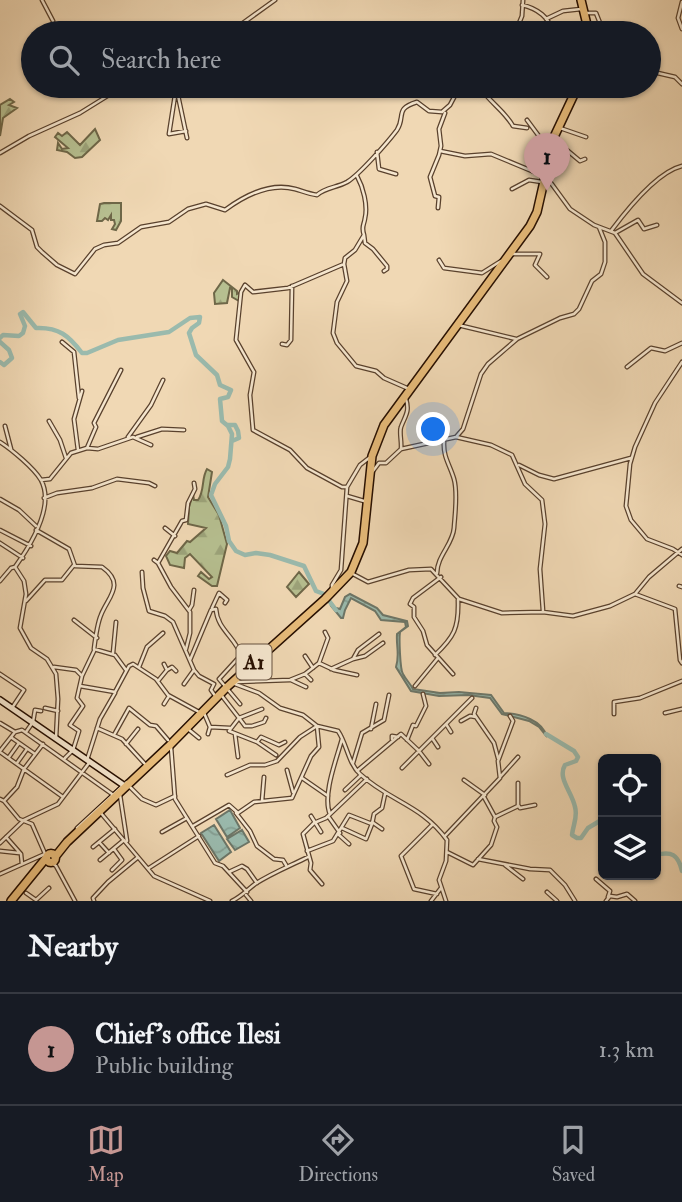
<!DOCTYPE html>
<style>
body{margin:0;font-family:"IM FELL Double Pica",serif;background:#20242c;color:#f1f3f6}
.controls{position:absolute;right:21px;bottom:21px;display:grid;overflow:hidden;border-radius:10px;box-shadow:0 2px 5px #0004}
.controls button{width:63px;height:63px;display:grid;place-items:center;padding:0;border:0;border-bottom:2px solid #363941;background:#171b24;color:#f1f3f6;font:35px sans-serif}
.you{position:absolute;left:434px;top:430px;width:24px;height:24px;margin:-18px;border:5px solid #fff;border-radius:50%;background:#1a73e8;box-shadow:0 0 0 10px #1a73e833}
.badge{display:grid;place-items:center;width:46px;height:46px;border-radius:50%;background:#c59692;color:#111;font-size:23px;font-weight:700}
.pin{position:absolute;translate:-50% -58px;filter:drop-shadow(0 2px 4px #0008)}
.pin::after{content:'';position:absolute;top:37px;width:24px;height:21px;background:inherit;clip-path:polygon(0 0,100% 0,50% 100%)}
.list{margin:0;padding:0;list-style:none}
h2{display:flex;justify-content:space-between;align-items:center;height:91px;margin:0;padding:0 28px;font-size:30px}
h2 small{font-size:23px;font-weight:400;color:#9ea1a6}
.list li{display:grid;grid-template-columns:46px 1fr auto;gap:21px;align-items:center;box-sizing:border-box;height:112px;padding:0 28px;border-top:2px solid #363941}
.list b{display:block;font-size:26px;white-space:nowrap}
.list p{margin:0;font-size:23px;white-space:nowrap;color:#9ea1a6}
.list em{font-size:23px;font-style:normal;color:#9ea1a6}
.icon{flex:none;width:38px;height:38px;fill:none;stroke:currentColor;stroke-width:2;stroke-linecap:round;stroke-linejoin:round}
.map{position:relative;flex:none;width:682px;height:901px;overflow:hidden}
.search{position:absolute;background:#171b24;box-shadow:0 2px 5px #0004;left:21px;right:21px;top:21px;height:77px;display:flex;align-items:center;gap:18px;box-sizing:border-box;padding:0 24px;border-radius:38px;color:#9ea1a6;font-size:26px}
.sheet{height:203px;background:#171b24}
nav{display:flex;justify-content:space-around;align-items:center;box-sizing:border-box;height:98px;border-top:2px solid #363941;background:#171b24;font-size:19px;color:#9ea1a6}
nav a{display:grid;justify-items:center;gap:4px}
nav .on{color:#c59692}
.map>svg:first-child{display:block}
.forest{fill:url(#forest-firs);stroke:#6e6748;stroke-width:2}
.water{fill:url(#water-waves);stroke:#6c7668;stroke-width:2}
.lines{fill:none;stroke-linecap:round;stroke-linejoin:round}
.river{stroke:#9abaad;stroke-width:4.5}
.minor-casing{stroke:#59412d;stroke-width:5}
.secondary-casing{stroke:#270f00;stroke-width:8}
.trunk-casing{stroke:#270f00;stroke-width:10}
.minor{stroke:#f5e6ce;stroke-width:2.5}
.secondary{stroke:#f5e6ce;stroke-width:5}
.trunk{stroke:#e8bc7a;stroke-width:7}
.labels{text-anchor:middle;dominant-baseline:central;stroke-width:5;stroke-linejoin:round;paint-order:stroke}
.shield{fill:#f5e6ce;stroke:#65503e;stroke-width:2}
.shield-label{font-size:21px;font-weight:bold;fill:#270f00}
</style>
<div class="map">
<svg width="682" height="901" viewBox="0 0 682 901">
<defs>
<pattern id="forest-firs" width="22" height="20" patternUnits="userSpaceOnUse" patternTransform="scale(1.75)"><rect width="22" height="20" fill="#b6bf90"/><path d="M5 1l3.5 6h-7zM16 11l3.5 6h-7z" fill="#9ca37a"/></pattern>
<pattern id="water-waves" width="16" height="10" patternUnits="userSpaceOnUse" patternTransform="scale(1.75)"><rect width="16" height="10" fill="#9abaad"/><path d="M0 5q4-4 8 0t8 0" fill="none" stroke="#859f93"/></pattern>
</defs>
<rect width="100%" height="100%" fill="#f0d8b4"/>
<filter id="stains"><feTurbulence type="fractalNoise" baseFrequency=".00286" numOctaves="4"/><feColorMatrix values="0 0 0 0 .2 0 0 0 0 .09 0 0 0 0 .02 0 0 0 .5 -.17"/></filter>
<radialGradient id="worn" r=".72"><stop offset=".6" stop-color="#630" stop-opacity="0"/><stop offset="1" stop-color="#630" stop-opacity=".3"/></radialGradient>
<!-- forest -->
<path class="forest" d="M10,99L14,102L9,105L17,108L3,118L0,136V105Z
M95,129L100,140L82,157L75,158L67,152L57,150L58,143L62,149L68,148L55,137L58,133L62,136L67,132L80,145Z
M104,203H121V221L116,230L112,229L115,224L114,220H111V215L108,220L105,218L102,221H97L100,204Z
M223,280L237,291V294L241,292L239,301L232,297V289L230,288L227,303L215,304L214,293Z
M207,469L212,472L208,497L219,515L227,544L217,586H212L198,576L201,572L209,579L212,577L190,554L185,558L184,568L170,565L166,556L170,551L177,553L187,541L190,542L206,528L188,524L189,507L193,494L194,500H198C205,490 201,479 207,469Z
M299,572L309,584L296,597L287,587Z"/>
<!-- water -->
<path class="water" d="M350,594L377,608L383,615L407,621L408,626L400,632C399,638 400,670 403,674C406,680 410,683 413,689L440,693L459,692L491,695L504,713C521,714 542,720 547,737L539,727L529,721L502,714L490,698L468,695L439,696L411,691L396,667C400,655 396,646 397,634L406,627L405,622L381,620L375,611L351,598L345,610L343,618H341L332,607L340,609L345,597Z
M230,810L240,828L227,837L216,819Z
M214,825L231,852L219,861L201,833Z
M242,830L249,842L235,850L227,839Z"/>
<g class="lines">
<!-- river -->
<path class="river" d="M0,338L3,335L19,336L23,333L25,326L20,314L23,312L36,328C59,327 69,336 82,353H87L118,340L169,332L190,318L200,317L199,323L192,328L189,333L196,355L217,375L220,385L231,390L228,397L220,399L222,421L228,426L232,434L230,459L228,467L215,484L211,495L226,526L229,541L236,551L245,555L256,553L270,555L304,566L316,591L324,594L336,610
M0,342L9,350L12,358L4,365L0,362
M228,425H235L238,431L239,438L232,441
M546,734L574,751L578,757L576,761L565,765C557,778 572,792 575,807C578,817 573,825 572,835L577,838H581L588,828L603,819
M656,855C671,851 678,854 682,871"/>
<!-- minor casing -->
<g class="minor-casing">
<path id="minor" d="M42,0L53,21
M682,2L678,18L682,29
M522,5C536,8 552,18 551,33
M587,13H596L604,33
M546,19L563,11L581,9
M551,26L556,31L563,32
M200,33L208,25L236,28L275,0
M515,33L522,16L523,0
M649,71L675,77L682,84
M176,86L187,138
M479,86C489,102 504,110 513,126L527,128
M176,89L169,134L186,131
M527,120L550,151
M560,128L586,137
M556,141L580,161L585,159
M440,151L465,156L491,154L544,176
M377,152L379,169L396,174
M0,153L29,136L80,113L109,95L130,86
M357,176C363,187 368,205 365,218C364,226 361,226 364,235L355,250L345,258L344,264L347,281L337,302L333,333L337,343L356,366L376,371L384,378L409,389
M546,180L551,183L570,209L594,225L615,233L643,274L682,303
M512,189L529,180L542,182
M0,206L32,230L37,247L42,252L57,265L75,274L95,249L104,245L118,243L141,227L169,222L188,209L206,204L225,210C244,196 270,182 295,189C302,191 309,194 317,195C326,187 336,188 347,182C359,175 388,142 397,130C406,116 394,109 417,102L429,111L442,112L450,105L460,86
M438,208L439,197L435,196L430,177L439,155L441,146L439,129L445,113
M611,231C626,211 657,172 682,166
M615,233L638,220L644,229L657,225
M364,235L365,243L373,249L387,266V269L384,271
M510,254H540L535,265L547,277
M439,260L444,268L482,273L501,261
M344,264L288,288L253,292L245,285L241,292L236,340L254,372L250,395L253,430L290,450L307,468L342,487H347L360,465L369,458
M458,325L516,339
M62,342L74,352L79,398
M282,344L287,345L291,340L292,286
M682,362L655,403L635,447L630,464L626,506L631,520L647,539L673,549L682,555
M627,367L651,348L665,351L682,343
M49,421L60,440L66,458
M5,426L11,449
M128,437L151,405L163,380
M137,437L162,429L184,430
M456,437L491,445L512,455L525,484L542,500L545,524L540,569L543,611
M0,442C11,449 34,468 41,480C55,506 30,546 15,567L11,568L0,581
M87,448L96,427L94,423L121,370
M401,449C402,442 399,432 401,427C405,416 410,412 406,399
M78,450L74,419L82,391
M519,465L539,475L554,479L631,458
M373,471L379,463H386L401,449L456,437L463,429L481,374L488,364L517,339L560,318L574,314L579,309L592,281L601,274L605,262V242L599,227
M41,480L50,479L71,453L87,448L98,449L133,437L151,445
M347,496L364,501
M44,498L57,493L92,488L117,479L149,483L155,486
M0,499L19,510L36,526
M165,528L175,536
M0,530L31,546
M36,530L69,549L75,566L102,567C126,584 108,597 101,615C98,622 95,641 94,649L115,655L126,670
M0,543L23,558
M154,560L158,563L171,587L190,612V633L186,649
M158,563L182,521L186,520L188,503L195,489L194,483
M15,567L24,581L26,594L20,628L31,648L47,659L56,674L58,699L56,738
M142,572L143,588L149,611L165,616L173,622L194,670L199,676L214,684L211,690L216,697
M437,573C437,556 453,544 454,528C455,513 458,493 454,479C450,465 443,457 444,442
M353,574L368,582L409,570L431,569L459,599L502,613L543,612L573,616L610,606L635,594L649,577L682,549
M441,577L413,598L410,604L414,607V617L423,631L427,645L453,674
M679,586L682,587
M332,589V585L341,570L347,487
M635,594L675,609L680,660L682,663
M26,601L45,580H62L74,565
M212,608L219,593L227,600L225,603
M189,610L192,605L194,590
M74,620L97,638
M113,653L116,622
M435,655C454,637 459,628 458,600
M305,656L313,668
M353,659L365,656L383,643
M190,660L211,610L216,609C217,629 235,637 241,655L219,679L240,704
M319,663L328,638L325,632
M54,667L76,670L82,676L77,698L83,706L70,725L79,731L73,750L65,758
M139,667L147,647L163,633
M331,669L353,659L358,650L379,634
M167,670L172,667L176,671
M0,674L24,690L12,708
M305,674L311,680
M82,676L94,651
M291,680L306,687
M158,681L167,670L164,664
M236,682L290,680L305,674L319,663L334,670L357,675
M184,684L194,670
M235,684L259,693L280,708L303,715L317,726L338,731C347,744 348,763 360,774C389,801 422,805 447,840L446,861L439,880L446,901
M80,686L115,692L129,666L133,664L156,679L168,695L199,712
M415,686L438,658
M222,696L239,718L229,731L257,742L261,737L279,745L285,742
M164,704L169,696
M45,708L58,711
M262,709L239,718L245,726H252L264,722L266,718
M204,713L210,727L208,734
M665,713L682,709
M614,714V702L640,698L682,681
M476,717L474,714L476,708
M461,721L470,716L476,717L494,743L498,758
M0,723L15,732
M446,724L472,698
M210,727L230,728
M97,728L122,739L145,764
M188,729L199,738
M371,729L376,704
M26,732L33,722L35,710L41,711
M235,734L238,757
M114,735L129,708L150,725L156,726L168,740
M12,738L35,754
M432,738L438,747
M392,739V736L398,737
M407,740L413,725L416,726L426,706L423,694
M257,742L276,755
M126,744L138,729
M171,747L175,799L215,863L223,866L247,892
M0,751L15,732L22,730L112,794
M0,752L63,797
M9,757L19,743
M87,760L100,719L115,693
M17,763L27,749
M353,763L362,733L384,720L389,695
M429,764L419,751L446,724L451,732
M287,770L293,792
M357,771L401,734L419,751L402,768
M500,777L518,757
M302,778L328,796
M464,780L485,795
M128,785L142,799L156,805L175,796
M345,790L361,775
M120,795L127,841
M484,797L495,817
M0,799L4,801L19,819L32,824L46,856
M4,801L17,787L24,769L43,744
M262,801L264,777
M518,805L520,808L535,805
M100,812L154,876L210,901
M236,813L250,831L257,846L274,859L283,860L286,865
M330,814C322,795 337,758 342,739
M311,816L321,832
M328,816L340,833
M22,821L58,804L89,763
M372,822L382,829
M432,825L401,856L414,889L437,894
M193,826L229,805L238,813L254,802L292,798L311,756L319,747L317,726L300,737L277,761L265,765H250L227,775
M77,828L127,782
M342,828L366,839L372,824
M162,832L187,818
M339,835L349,844
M445,836L500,778L498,761L513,721L510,716
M6,837L21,854L22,864
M99,842L109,853
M0,843L23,821
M93,847L115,829
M0,851L19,853
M307,851L333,841L349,815L372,824L374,814L382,808L385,794
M447,852L473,865L491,845L497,827L494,821L495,817L518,806V783
M478,859L530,869L550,870L565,885L575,901
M100,860L124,840
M51,862L56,866L75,901
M505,865L523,879
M149,868L199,836
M112,870L122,860L114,849
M229,872L242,866L247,869L257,883
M0,874L45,854
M596,879L610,891L608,897
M322,884L310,870L311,863L303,834L314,823L326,818L367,779
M547,892L557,901
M26,893L36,900L49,888
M246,895L251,901
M94,901L93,898L108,882L137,858
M232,901C242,896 247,890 255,884C272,873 290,866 308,857
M431,901L441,888
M606,901L610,896L617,897L627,894L635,901"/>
</g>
<!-- secondary casing -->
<g class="secondary-casing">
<path id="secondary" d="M0,700L122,784"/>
</g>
<!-- trunk casing -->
<g class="trunk-casing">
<path id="trunk" d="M581,0L589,33
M46.5 858a4.5 4.5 0 1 1 9 0a4.5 4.5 0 1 1-9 0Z
M55,857L67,842L170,745L227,687L325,599L351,572L363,543L372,456L384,425L530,226L537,212L554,137L578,86
M11,901L46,858"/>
</g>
<!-- minor -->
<use href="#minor" class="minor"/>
<!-- secondary -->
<use href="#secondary" class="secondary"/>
<!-- trunk -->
<use href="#trunk" class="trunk"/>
</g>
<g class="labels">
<!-- shield labels -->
<rect class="shield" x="236.5" y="644.5" width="35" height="35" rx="5"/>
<g class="shield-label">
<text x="254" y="662">A1</text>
</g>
</g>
<rect width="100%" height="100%" filter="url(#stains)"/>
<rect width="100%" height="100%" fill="url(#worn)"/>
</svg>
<div class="controls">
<button><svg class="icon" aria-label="locate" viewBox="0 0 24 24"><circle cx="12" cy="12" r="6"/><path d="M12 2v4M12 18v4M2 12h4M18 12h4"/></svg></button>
<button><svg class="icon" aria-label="layers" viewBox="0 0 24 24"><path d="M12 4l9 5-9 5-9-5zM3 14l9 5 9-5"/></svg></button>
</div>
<div class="you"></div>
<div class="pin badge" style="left:547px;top:191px">1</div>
<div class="search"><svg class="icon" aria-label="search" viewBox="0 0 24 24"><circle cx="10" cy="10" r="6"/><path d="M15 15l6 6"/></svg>Search here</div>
</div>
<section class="sheet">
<h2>Nearby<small></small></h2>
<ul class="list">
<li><span class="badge">1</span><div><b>Chief's office Ilesi</b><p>Public building</p></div><em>1.3 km</em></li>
</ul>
</section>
<nav>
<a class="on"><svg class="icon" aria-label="map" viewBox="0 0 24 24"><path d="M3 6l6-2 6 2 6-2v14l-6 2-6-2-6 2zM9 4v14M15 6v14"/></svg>Map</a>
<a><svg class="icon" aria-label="directions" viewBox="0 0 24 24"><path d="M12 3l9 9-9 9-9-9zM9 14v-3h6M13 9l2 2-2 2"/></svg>Directions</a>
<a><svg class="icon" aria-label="saved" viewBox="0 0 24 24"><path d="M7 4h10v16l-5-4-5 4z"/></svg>Saved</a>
</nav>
